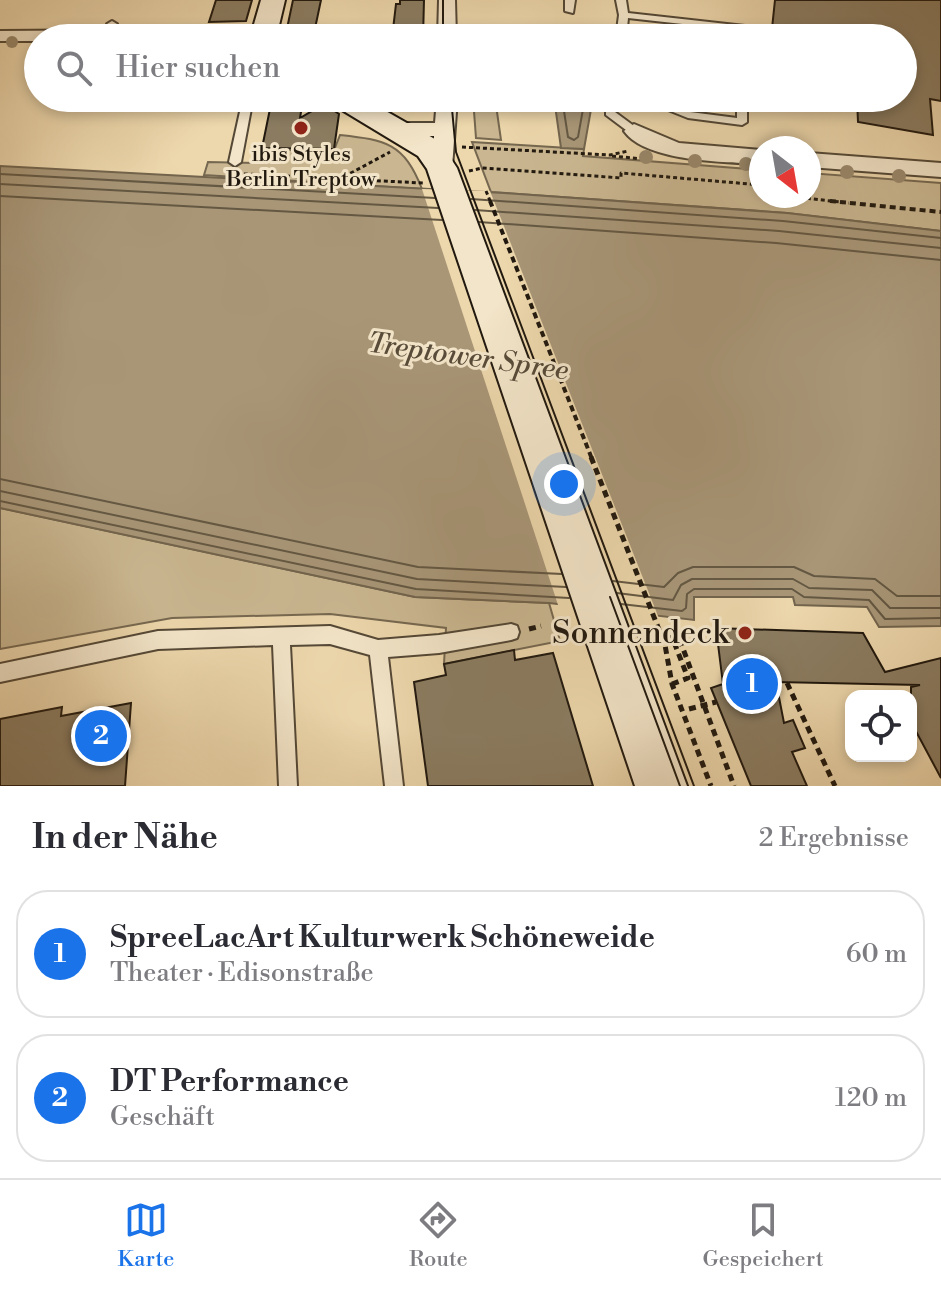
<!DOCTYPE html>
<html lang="de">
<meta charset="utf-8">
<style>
body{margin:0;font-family:"Libre Bodoni",serif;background:#f2f2f3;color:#2b2b33}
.controls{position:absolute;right:24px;bottom:24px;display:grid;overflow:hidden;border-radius:16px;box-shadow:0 4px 12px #0003}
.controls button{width:72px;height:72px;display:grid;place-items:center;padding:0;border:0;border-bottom:2px solid #e1e1e2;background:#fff;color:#2b2b33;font:40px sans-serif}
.compass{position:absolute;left:749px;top:136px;width:72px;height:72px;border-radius:50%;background:#fff;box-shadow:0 4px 12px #0003;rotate:149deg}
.you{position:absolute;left:564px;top:484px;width:28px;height:28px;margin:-20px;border:6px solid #fff;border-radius:50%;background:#1a73e8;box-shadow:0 0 0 12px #1a73e833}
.badge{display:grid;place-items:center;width:52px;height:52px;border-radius:50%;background:#1a73e8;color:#fff;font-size:26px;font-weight:700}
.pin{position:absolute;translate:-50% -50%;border:4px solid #fff;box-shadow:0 2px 8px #0006}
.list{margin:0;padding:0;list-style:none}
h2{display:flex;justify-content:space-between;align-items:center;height:104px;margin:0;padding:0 32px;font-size:34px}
h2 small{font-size:26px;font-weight:400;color:#7c7c81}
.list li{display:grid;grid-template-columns:52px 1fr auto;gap:24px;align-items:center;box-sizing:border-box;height:128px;margin:0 16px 16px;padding:0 16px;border:2px solid #e1e1e2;border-radius:32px}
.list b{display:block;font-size:30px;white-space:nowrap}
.list p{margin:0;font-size:26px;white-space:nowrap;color:#7c7c81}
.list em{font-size:26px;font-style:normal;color:#7c7c81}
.icon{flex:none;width:44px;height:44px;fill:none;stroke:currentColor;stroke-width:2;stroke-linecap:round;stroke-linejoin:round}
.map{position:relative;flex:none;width:941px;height:786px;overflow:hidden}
.search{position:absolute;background:#fff;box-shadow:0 4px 12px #0003;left:24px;right:24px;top:24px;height:88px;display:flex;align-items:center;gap:20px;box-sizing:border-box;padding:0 28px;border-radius:44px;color:#7c7c81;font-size:30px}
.sheet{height:392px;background:#fff}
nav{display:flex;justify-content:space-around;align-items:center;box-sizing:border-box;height:112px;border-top:2px solid #e1e1e2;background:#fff;font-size:22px;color:#7c7c81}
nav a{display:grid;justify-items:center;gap:4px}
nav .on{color:#1a73e8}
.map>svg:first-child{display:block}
.green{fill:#cab791;stroke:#766850;stroke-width:2}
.water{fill:#a89677;stroke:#72644d;stroke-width:2}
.pier{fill:#edd7ac}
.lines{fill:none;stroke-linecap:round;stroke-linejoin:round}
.shore{stroke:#645843;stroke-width:2}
.building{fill:#8b7c61;stroke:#21190f;stroke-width:2}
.service-casing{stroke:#544836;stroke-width:4}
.minor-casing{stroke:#544836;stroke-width:4}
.secondary-casing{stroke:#21190f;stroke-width:4}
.path-far2{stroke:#21190f;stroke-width:3;stroke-dasharray:4 3;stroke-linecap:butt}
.path-far1{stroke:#21190f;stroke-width:4;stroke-dasharray:6 4;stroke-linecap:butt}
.path{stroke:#21190f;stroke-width:5;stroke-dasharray:7 5;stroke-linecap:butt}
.service{fill:#f3e5c9;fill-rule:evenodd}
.minor{fill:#f3e5c9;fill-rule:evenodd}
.secondary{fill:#f3e5c9;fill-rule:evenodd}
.tram{stroke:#21190f;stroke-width:2}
.path-bridge{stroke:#21190f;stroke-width:5;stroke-dasharray:7 5;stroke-linecap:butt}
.tree{fill:#99886b}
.poi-dot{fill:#8f2418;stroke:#f3e5c9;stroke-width:3}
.labels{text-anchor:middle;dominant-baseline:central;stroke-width:6;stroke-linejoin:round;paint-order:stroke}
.far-poi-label{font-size:22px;fill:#21190f;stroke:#f3e5c9}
.water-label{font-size:28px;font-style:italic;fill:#574b39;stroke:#f3e5c9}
.near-poi-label{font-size:32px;fill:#21190f;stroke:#f3e5c9;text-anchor:end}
</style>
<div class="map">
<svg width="941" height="786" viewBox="0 0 941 786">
<rect width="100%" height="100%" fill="#edd7ac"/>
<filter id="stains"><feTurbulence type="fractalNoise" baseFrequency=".0025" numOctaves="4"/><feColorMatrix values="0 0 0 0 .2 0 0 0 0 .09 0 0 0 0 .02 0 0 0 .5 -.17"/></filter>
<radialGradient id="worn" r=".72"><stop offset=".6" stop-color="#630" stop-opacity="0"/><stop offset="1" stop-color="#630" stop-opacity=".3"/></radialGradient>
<!-- green -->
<path class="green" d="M473,98H495L501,140L476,138Z
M340,135C386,140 404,143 422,189L204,175L208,162L259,163L262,148L333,153Z
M472,142L584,149L583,156L761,170V196H809V173L941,183V231L787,213L491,192Z
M0,508L415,597L549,603L560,641L444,664L446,628L330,614L172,618L0,649Z"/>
<!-- water -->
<path class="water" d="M545,25L607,31L605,38H547Z
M554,98H593L584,149L561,148Z
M0,166L504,193L787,213L941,231V626L879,627L867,607L795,605L793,597H694V620L549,603L415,597L0,508Z"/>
<!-- pier -->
<path class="pier" d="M422,189L490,191L660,621L559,608Z"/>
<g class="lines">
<!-- shore -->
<path class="shore" d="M562,98L568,137L574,140L578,137L585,98
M0,174L435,198
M0,184L438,208
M0,196L442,220
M471,199L783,221L941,238
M475,210L779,231L941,248
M479,222L776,243L941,260
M0,479L418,567L562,574
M0,491L417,579L566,587
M0,501L416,589L569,598
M613,581L664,587L678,573L693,567H794L814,576L875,579L897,596H941
M617,593L673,600L681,585L692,579H793L809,588L872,590L890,608H941
M621,604L682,611L686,608L687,594L694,589H792L804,597L869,600L885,619L941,618"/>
</g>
<!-- building -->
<path class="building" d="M216,0H252L246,21L209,22Z
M293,0H321L313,38H285Z
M400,0H424L423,38H392L396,4H400Z
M775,0H941V101L930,99L933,135L858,122L857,98H903V38H771Z
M272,99L303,100L300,118L324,104L339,114L334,149L262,148Z
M716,628L863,633L885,672L941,658V778L911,722V687L920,685L776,682L784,723L793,720L805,748L792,752L807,786H751L711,688L723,684Z
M514,650L515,660L553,653L593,786H428L414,682L446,675L444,664Z
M131,703L125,786H0V719L62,707L61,716Z"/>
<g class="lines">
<!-- service casing -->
<g class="service-casing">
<path id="service" d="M565,0H575L573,13L565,11Z
M616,0H626L628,13L745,26L747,38H737V30L628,18L626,38H616L619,15Z
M112,21L117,24L111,38H101L107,24Z
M243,98H253L241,162L235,166L229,162Z
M606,98H616L615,112L638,129V133H630L606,115Z
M638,98H653L690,112L737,118V98H747V122L742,125L688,118Z
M511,624L517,626L519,632L517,638L511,640L439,653L388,657L403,786H385L370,655L330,644L290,645L297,786H279L273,645L158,649L0,682V664L158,631L330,626L378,640L439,635Z"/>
</g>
<!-- minor casing -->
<g class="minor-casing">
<path id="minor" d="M439,0H455L456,38H438Z
M264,29L273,34L270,38H38V41H0V31Z
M437,98H457L452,168L449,173H435L432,168L434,136L398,137L388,130L398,123H435Z
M634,124L679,143L761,150V164C726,162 646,162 624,131Z
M809,153L941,163V177L809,167Z"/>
</g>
<!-- secondary casing -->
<g class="secondary-casing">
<path id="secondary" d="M261,0H285L276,38H250Z
M328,98H363L440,142L457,168L687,786H635L427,169L418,156L332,104Z"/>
</g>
<!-- path-far2 -->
<path class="path-far2" d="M462,147L610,155L628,151
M612,156L643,159
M469,171L482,168L621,178V173L761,185
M244,174L423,183
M338,180L390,152
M486,191L491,203
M786,196L849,203"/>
<!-- path-far1 -->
<path class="path-far1" d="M490,201L592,459
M830,201L941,212"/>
<!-- path -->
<path class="path" d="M591,457L665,645L672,684L711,786
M529,629L541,626
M787,683L835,786
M672,684L688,678L672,637L678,635L734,786"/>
<!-- service -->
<use href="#service" class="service"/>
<!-- minor -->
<use href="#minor" class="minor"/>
<!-- secondary -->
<use href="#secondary" class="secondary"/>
<!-- tram -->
<path class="tram" d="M443,0V38
M451,98L456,152L694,786
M610,597L680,786"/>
<!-- path-bridge -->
<path class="path-bridge" d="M689,709L716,702"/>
</g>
<!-- trees -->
<g class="tree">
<circle cx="12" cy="42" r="6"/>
<circle cx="646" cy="157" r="7"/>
<circle cx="695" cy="161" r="7"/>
<circle cx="746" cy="164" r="7"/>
<circle cx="847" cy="172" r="7"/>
<circle cx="899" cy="176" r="7"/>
</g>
<!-- markers -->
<g class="poi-dot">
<circle cx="301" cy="128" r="8"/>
<circle cx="745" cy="633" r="8"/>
</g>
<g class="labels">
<!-- far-poi labels -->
<g class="far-poi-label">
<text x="301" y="154">ibis Styles<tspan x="301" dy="25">Berlin Treptow</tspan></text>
</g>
<!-- water labels -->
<g class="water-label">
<text transform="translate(468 357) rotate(8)">Treptower Spree</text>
</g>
<!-- near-poi labels -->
<g class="near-poi-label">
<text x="729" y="633">Sonnendeck</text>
</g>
</g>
<rect width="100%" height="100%" filter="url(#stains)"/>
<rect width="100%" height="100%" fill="url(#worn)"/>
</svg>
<div class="controls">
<button><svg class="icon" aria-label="locate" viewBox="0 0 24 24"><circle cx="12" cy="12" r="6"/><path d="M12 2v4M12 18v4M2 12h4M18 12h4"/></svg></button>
</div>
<svg class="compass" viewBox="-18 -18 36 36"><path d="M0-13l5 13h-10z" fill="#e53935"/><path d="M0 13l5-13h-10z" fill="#7c7c81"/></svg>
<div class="you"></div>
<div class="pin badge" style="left:752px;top:684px">1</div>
<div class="pin badge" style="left:101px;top:736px">2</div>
<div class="search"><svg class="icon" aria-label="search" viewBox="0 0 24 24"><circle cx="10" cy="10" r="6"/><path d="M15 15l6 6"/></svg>Hier suchen</div>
</div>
<section class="sheet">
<h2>In der Nähe<small>2 Ergebnisse</small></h2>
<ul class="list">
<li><span class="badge">1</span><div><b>SpreeLacArt Kulturwerk Schöneweide</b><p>Theater · Edisonstraße</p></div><em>60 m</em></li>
<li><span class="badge">2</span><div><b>DT Performance</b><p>Geschäft</p></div><em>120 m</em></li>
</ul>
</section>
<nav>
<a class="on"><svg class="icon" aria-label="map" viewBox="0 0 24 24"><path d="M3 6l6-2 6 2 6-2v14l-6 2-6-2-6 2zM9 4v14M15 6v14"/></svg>Karte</a>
<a><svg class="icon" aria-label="directions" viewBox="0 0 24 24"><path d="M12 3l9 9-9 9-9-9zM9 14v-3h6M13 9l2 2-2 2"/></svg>Route</a>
<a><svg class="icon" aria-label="saved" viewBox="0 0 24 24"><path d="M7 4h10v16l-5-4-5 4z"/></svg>Gespeichert</a>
</nav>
